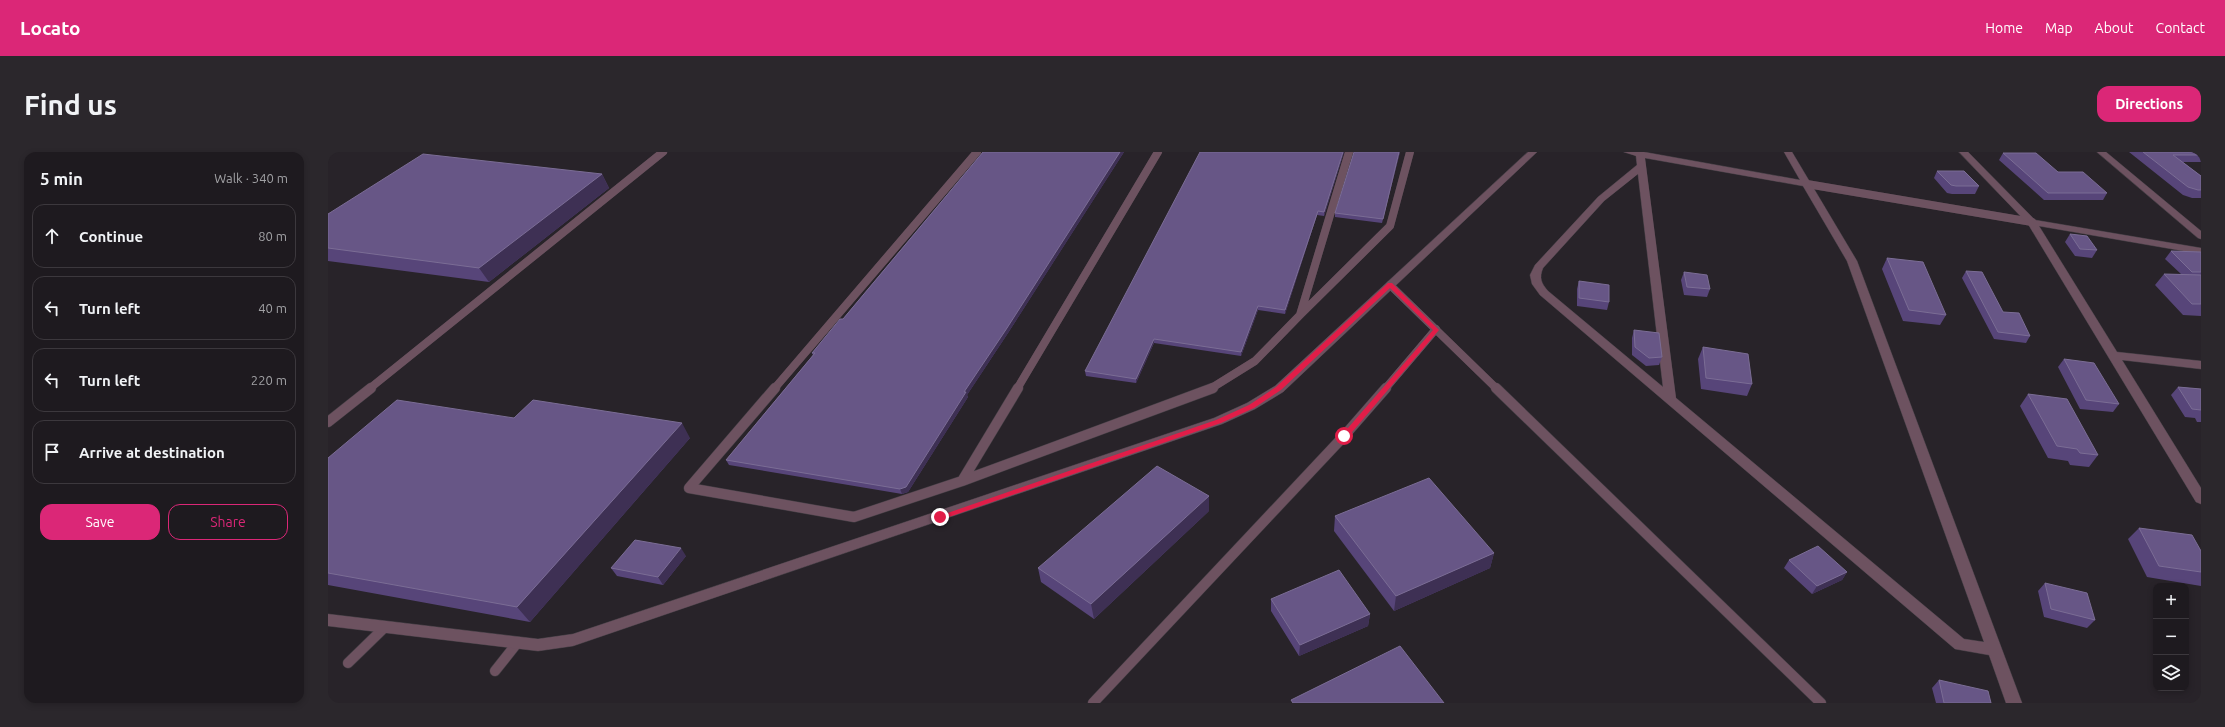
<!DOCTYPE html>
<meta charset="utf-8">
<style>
body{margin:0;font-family:Ubuntu,sans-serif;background:#2b272c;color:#f1f3f6}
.controls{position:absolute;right:12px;bottom:12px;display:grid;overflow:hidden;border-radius:8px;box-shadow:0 2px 6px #0003}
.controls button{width:36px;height:36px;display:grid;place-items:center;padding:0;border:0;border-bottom:1px solid #3c383d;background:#1e1a1f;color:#f1f3f6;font:20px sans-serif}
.stop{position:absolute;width:12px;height:12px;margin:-9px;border:3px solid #e11d48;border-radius:50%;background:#fff}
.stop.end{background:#e11d48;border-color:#fff;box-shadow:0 1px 4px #0008}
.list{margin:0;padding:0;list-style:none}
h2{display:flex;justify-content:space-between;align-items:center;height:52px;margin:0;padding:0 16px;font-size:17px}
h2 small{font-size:13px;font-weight:400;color:#a1a1a4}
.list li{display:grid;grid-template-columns:26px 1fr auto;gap:12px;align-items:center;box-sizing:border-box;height:64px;margin:0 8px 8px;padding:0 8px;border:1px solid #3c383d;border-radius:12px}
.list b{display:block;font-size:15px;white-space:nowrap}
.list em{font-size:13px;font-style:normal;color:#a1a1a4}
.actions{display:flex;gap:8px;padding:12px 16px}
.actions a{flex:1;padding:9px 0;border:1px solid #db2777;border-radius:12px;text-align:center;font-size:14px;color:#db2777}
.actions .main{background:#db2777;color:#fff}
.icon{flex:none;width:22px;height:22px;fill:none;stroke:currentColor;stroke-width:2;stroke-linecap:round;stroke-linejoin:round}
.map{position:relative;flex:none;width:1873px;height:551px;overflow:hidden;border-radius:12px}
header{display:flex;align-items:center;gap:24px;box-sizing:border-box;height:56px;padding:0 20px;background:#db2777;color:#fff}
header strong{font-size:19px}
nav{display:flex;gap:22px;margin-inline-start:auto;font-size:14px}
.intro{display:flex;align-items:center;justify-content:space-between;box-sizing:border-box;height:96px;padding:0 24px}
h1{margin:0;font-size:28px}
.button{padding:10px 18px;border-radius:12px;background:#db2777;color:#fff;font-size:14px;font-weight:700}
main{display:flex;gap:24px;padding:0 24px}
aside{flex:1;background:#1e1a1f;border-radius:12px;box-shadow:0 2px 6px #0003}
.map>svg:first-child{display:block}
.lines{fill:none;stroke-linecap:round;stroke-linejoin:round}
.lane-far1-casing{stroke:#433e44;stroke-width:8}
.lane-casing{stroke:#433e44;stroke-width:11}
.street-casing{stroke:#433e44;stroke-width:1}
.lane-far1{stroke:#6d5260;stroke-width:8}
.lane{stroke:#6d5260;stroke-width:10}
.street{fill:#6d5260;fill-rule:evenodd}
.wall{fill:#574579}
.shaded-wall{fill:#3e3054}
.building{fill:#675686;stroke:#7b6d95}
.route{fill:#e11d48}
</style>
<header>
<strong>Locato</strong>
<nav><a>Home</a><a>Map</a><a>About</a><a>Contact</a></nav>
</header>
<div class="intro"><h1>Find us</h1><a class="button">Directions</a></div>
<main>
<aside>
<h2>5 min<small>Walk · 340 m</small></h2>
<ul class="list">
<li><svg class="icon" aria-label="ahead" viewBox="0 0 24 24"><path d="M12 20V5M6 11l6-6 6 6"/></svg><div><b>Continue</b></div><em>80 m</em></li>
<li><svg class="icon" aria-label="left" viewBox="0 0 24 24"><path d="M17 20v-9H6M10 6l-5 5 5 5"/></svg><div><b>Turn left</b></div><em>40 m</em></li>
<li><svg class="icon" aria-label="left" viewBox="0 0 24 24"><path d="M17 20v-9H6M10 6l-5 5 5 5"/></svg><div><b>Turn left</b></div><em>220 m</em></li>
<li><svg class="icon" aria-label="arrive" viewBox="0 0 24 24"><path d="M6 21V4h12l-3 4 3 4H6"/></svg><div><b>Arrive at destination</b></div></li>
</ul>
<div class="actions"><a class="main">Save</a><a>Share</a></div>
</aside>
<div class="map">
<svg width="1873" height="551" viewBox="0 0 1873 551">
<rect width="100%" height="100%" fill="#282329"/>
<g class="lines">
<!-- lane-far1 casing -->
<g class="lane-far1-casing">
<path id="lane-far1" d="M1479,32L1704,70
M1062,133L1169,237
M972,163L1062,74L1082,0
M41,237L335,0
M446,237L649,0
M689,237L830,0
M882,237L927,209L972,163L1021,0
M1057,237L1108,177"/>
</g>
<!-- lane casing -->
<g class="lane-casing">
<path id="lane" d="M447,236L361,336L526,365L634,329L690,236
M1168,236L1493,551
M0,270L43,236
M634,329L885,236
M20,511L56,476
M167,519L190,490
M765,551L1016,284L1058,236"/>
</g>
<!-- street casing -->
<g class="street-casing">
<path id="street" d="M1200,0H1209L955,240L927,257L894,272L245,494L210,499L0,474V462L210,487L245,482L886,266L919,251L947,234Z
M1296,0H1316L1472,28L1456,0H1464L1529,109L1694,551H1678L1661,503L1627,497L1212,143L1204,132L1202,123L1207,113L1270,45L1309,13L1308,4ZM1317,6L1475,34L1519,109L1656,490L1636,487L1348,246ZM1310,22L1335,235L1220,139C1213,131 1211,126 1215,116L1276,49Z
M1631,0H1640L1707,68L1873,96V102L1711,74L1789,200L1873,209V217L1794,208L1873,336V352L1868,350L1700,72Z
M1769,0H1778L1873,79V87L1870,86Z"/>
</g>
<!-- lane-far1 -->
<use href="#lane-far1" class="lane-far1"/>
<!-- lane -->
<use href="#lane" class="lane"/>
<!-- street -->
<use href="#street" class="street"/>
</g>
<!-- wall -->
<path class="wall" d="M655,0H796L680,181L639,243L640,245L580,340L574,342L401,313L398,308L485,203L484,201L515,167Z
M1016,0L996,64L989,63L957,162L930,158L913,204L826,191L808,231L758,224L757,219Z
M1026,0H1072L1054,71L1007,65V61Z
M1801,0H1873V10H1855L1873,24V46H1864L1855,43Z
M1675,1L1730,20L1779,41L1775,48H1716L1671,8Z
M1609,19L1651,34L1647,42H1624L1619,41L1606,26Z
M274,22L281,36L161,130L0,109V62Z
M1742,82L1769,98L1764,106L1747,104L1737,90Z
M1843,99L1873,100V164L1855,163L1827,133L1836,122H1853L1837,107Z
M1559,106L1618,163L1612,173L1575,169L1554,117Z
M1638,119L1675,160L1702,184L1698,191L1666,187L1634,126Z
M1356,120L1382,137L1379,145L1356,143L1353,128Z
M1251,129L1281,150L1279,158L1249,154V137Z
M1306,178L1334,205L1331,213L1318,214L1304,203V186Z
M1375,195L1424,232L1419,244L1373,237L1370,207Z
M1736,207L1791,252L1785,260L1752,257L1730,215Z
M1850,235L1873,237V270H1869L1867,266L1857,265L1843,243Z
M1700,242L1770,303L1761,315L1742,313L1740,309L1720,306L1692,254Z
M362,286L202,470L0,433V306Z
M881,359L766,467L713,430L710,416Z
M1007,364L1166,401L1162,416L1066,459L1006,379Z
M1811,376L1873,399V434L1819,425L1800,387Z
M358,404L335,433L289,424L283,416Z
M1461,408L1519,420L1514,428L1484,442L1456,416Z
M1717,431L1767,468L1759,476L1716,465L1710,439Z
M943,447L1042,462L1040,474L971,504L943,459Z
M1611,528L1663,551H1608L1604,536Z"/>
<!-- shaded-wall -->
<path class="shaded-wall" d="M792,0H796L680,181L639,243L640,245L580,340L574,342L572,337L636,240Z
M1015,0H1016L996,64V60Z
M1071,0H1072L1054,71L1055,67Z
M274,22L281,36L161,130L151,116Z
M990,59L989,63L957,162V158Z
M930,154V158L913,204V200Z
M826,187V191L808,231V227Z
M354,271L362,286L202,470L189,455Z
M881,344V359L766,467L763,452Z
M353,396L358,404L335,433L330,425Z
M1166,401L1162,416L1066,459L1068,444Z
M1519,420L1514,428L1484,442L1489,434Z
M1042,462L1040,474L971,504L972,493Z"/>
<!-- building -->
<path class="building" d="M655,0H792L679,176L636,240H638L578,335L572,337L398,308L487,201H484L512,167H515Z
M872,0H1015L996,60L990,59L957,158L930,154L913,200L826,187L808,227L757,219Z
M1026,0H1071L1055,67L1007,61Z
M1815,0H1873V3H1845L1873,24V38H1870L1860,35Z
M1675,1H1708L1730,20H1755L1779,41H1720Z
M95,2L274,22L151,116L0,96V62Z
M1609,19H1636L1651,34H1628L1623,33Z
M1742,82L1759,84L1769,98L1752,97Z
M1843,99L1873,100V120H1864Z
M1559,106L1595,110L1618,163L1581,158Z
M1638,119L1654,120L1675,160L1691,161L1702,184L1670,180Z
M1356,120L1379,123L1382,137L1359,135Z
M1836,122L1873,123V152H1864Z
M1251,129L1281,133V150L1251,146Z
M1306,178L1331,181L1334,205L1321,206L1307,195Z
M1375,195L1420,202L1424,232L1378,226Z
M1736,207L1766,211L1791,252L1758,248Z
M1850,235L1873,237V258L1864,257Z
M1700,242L1739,247L1770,303L1752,301L1749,297L1729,294Z
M69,248L186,266L205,248L354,271L189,455L0,421V306Z
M829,314L881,344L763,452L710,416Z
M1101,326L1166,401L1068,444L1007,364Z
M1811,376L1864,383L1873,399V420L1831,414Z
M307,388L353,396L330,425L283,416Z
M1490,394L1519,420L1489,434L1461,408Z
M1011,418L1042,462L972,493L943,447Z
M1717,431L1759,441L1767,468L1723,457Z
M1072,494L1116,551H965L963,548Z
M1611,528L1660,539L1663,551H1616Z"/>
<!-- route -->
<path class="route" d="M1060,131H1064L1111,178L1019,286L1013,284L1105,178L1062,136L953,238L926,256L893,271L615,367L608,365L888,268L921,253L948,235Z"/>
</svg>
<div class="controls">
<button>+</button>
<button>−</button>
<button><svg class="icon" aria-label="layers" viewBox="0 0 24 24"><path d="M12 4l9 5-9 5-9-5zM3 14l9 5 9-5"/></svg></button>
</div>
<div class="stop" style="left:1016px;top:284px"></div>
<div class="stop end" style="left:612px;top:365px"></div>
</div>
</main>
